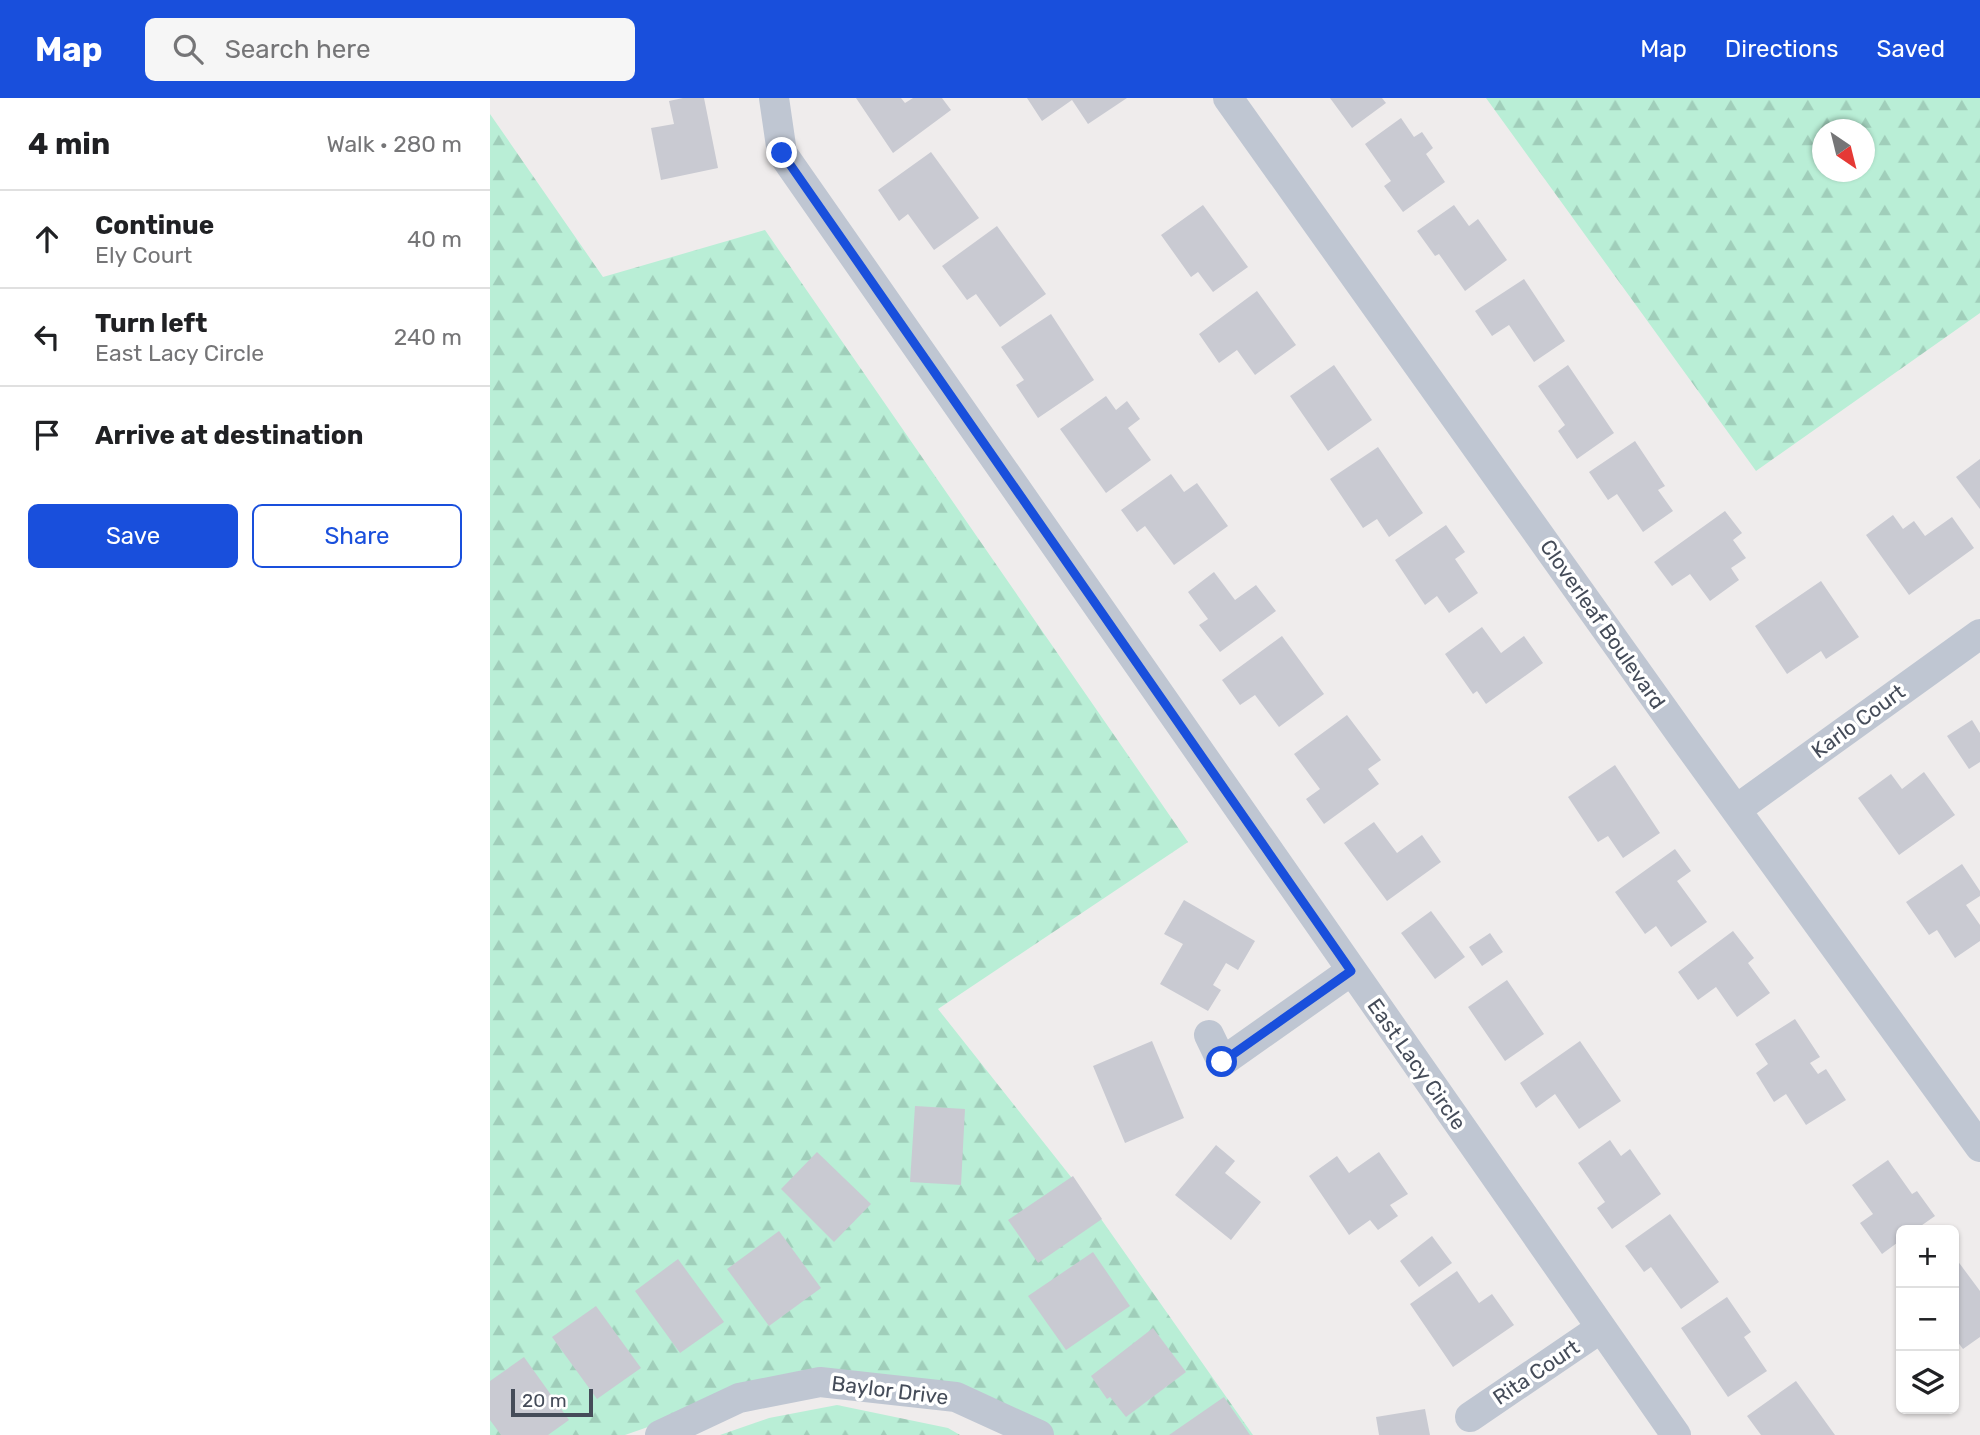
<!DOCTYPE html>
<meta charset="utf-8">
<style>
body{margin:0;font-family:Rubik,sans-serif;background:#f6f6f6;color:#202124}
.controls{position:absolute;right:21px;bottom:21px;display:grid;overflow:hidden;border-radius:10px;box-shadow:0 2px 5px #0004}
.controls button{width:63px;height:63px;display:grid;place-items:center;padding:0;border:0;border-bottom:2px solid #e0e0e0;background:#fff;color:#202124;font:35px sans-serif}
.compass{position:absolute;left:1322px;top:21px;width:63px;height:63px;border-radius:50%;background:#fff;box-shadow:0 2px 5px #0004;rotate:145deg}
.scale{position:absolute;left:21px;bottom:18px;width:82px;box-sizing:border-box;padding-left:7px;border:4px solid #454c59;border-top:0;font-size:19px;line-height:24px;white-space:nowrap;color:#454c59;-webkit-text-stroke:5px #fff;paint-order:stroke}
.stop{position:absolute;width:21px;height:21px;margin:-16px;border:5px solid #194fdc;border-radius:50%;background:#fff}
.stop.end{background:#194fdc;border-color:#fff;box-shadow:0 2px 7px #0008}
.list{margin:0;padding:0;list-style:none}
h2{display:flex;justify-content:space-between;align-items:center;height:91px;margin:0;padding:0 28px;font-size:30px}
h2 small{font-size:23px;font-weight:400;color:#757577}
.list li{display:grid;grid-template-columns:46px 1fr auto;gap:21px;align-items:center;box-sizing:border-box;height:98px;padding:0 28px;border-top:2px solid #e0e0e0}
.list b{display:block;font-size:26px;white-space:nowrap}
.list p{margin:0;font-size:23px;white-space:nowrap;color:#757577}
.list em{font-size:23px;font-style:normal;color:#757577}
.actions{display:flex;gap:14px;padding:21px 28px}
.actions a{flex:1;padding:16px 0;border:2px solid #194fdc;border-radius:10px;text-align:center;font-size:24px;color:#194fdc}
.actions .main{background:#194fdc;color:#fff}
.icon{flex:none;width:38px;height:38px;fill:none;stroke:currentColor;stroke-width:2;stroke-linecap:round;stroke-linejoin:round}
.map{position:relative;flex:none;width:1490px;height:1337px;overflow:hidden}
header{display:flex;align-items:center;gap:42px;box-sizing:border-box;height:98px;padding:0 35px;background:#194fdc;color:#fff}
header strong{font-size:33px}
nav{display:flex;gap:38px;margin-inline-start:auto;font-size:24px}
.search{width:490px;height:63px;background:#f6f6f6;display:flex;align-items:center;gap:18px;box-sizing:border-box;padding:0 24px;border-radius:10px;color:#757577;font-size:26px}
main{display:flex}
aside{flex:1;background:#fff}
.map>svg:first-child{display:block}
.forest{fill:url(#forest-firs);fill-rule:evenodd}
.building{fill:#c9cad2}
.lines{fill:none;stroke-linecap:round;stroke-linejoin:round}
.minor{stroke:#bfc6d2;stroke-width:30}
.route{stroke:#194fdc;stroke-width:9}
.labels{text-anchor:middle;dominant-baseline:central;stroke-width:7;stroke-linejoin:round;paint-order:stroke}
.street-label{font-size:21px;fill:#454c59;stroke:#fff}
</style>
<header>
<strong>Map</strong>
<div class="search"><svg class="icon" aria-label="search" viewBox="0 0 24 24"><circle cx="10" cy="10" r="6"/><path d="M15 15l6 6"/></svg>Search here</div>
<nav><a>Map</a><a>Directions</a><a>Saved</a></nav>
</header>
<main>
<aside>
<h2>4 min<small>Walk · 280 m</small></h2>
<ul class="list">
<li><svg class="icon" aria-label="ahead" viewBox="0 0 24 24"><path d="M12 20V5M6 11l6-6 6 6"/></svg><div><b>Continue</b><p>Ely Court</p></div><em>40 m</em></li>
<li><svg class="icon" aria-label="left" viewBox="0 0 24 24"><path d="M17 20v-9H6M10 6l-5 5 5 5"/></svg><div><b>Turn left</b><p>East Lacy Circle</p></div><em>240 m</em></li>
<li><svg class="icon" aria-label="arrive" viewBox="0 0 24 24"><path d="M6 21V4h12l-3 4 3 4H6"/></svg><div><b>Arrive at destination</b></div></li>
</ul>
<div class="actions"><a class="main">Save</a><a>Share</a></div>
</aside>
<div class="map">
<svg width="1490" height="1337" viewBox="0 0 1490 1337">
<defs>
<pattern id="forest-firs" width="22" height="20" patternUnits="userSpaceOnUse" patternTransform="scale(1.75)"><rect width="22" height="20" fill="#b9eed6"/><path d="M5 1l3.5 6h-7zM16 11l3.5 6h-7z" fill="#a0ceba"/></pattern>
</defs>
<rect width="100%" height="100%" fill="#efecec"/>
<!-- forest -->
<path class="forest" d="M996,0H1490V215L1266,373ZM1332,32H1374V74H1332Z
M0,16L113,179L275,132L698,744L448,911L585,1084L763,1337H529L467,1302L346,1276L221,1307L135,1337H0Z
M347,1307L458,1330L470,1337H230L279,1320Z"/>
<!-- building -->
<path class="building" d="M193,0H214L228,70L171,82L161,30L184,26L179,3Z
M366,0H411L415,5L423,0H452L461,12L403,55Z
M537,0H637L598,26L582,2L552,23Z
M840,0H892L896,5L862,30Z
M911,20L924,39L932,34L943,50L936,56L955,84L913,114L894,88L901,83L875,46Z
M441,54L489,120L444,152L418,116L409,123L388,92Z
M713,107L758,169L723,194L708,174L701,179L671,137Z
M964,107L979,128L988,121L1017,162L975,193L949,156L945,158L927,133Z
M507,128L556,196L510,229L486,196L477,202L452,168Z
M1034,181L1075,243L1044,264L1019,227L1002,238L985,213Z
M767,193L806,247L765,277L747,252L729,265L709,236Z
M561,216L604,282L548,320L526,287L534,282L511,249Z
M844,267L882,322L838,353L800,298Z
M1078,267L1124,335L1087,361L1068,333L1075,327L1048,288Z
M616,298L626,312L637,303L650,321L638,330L661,362L616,395L570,331Z
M1145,343L1175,388L1168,392L1183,413L1153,434L1127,396L1118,402L1099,374Z
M888,349L933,415L899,439L887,421L873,430L840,381Z
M1490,361V411L1466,379Z
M681,376L694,394L707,385L738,428L684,467L655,428L647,434L631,412Z
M1235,413L1252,435L1243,442L1256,460L1241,470L1249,482L1220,503L1200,476L1182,488L1164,464Z
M1403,417L1413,431L1424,423L1435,438L1462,419L1484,450L1419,497L1376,437Z
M956,427L975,454L965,461L988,495L959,515L947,498L935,507L905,462Z
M724,474L745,502L766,487L786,513L730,554L709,527L718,521L698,494Z
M1331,483L1369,539L1336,561L1331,553L1297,576L1265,528Z
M992,529L1011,555L1034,538L1053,565L996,606L987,593L983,596L955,556Z
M792,538L834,596L789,629L765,597L750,607L732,582Z
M857,617L891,662L878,671L889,686L834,726L816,701L830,691L804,656Z
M1482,622L1490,635V664L1479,671L1457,638Z
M1125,667L1170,735L1133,760L1118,738L1108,744L1078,699Z
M1434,674L1465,717L1409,757L1368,700L1401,676L1412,691Z
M884,724L907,755L932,737L951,764L897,803L854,745Z
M1185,751L1201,773L1187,783L1217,824L1181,849L1166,828L1155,836L1125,794Z
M1472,766L1490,793V798L1476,807L1490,827V843L1465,860L1447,832L1439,837L1416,804Z
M694,802L765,843L748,872L736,865L723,887L731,892L718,913L670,886L693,846L674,836Z
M941,813L975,859L945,881L911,835Z
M1243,833L1264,860L1258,865L1280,895L1247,919L1226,889L1208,902L1188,874Z
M1000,835L1013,854L992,868L979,849Z
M1017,882L1054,936L1015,963L978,909Z
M1305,921L1330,959L1320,965L1328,976L1336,971L1356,1002L1316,1027L1296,996L1284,1004L1266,975L1278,966L1265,946Z
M662,943L694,1020L635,1045L603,968Z
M1090,943L1131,1003L1089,1031L1065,996L1046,1010L1030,985Z
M425,1008L475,1011L471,1087L420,1084Z
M1120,1042L1131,1058L1140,1051L1171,1096L1122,1131L1107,1110L1115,1104L1088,1065Z
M726,1047L745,1063L735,1075L771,1104L741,1142L685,1097Z
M327,1054L381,1106L344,1144L291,1091Z
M889,1054L918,1096L900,1107L908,1118L888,1132L880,1122L859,1137L819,1078L847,1058L859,1075Z
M1398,1062L1422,1096L1427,1093L1445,1118L1425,1132H1411V1142L1392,1156L1370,1125L1383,1116L1362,1087Z
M583,1078L612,1121L548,1165L518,1122Z
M1180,1116L1229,1184L1191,1211L1161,1169L1154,1174L1135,1148Z
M289,1133L331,1190L279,1228L237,1171Z
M942,1138L962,1165L929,1189L910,1163Z
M603,1154L640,1208L576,1252L538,1198Z
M1464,1158L1490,1193V1239L1473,1251L1464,1239Z
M188,1161L234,1224L190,1255L145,1193Z
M967,1173L989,1205L1002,1196L1024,1227L963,1269L920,1206Z
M1237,1199L1261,1234L1254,1239L1277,1273L1238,1299L1191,1230Z
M106,1208L151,1270L107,1301L62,1239Z
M663,1230L696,1274L636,1319L620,1299L617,1301L601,1278Z
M34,1259L79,1322L58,1337H11L0,1322V1283Z
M1306,1283L1345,1337H1271L1257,1318Z
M734,1299L760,1337H679Z
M935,1311L940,1337H889L886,1319Z"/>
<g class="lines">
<!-- minor -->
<path class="minor" d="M284,0L292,55L1186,1337
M738,0L1193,639L1490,1049
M1247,711L1490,536
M719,937L732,964L861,873
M980,1319L1111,1230
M170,1337L249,1300L330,1284L466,1299L549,1337"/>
</g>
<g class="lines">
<!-- route -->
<path class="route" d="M292,55L861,873L732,964"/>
</g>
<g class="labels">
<!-- street labels -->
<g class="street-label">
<text transform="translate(1113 526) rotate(55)">Cloverleaf Boulevard</text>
<text transform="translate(1368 623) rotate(-36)">Karlo Court</text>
<text transform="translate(927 966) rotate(55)">East Lacy Circle</text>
<text transform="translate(1046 1274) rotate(-34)">Rita Court</text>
<text transform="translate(400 1292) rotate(7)">Baylor Drive</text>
</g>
</g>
</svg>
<div class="controls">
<button>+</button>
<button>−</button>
<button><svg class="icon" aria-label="layers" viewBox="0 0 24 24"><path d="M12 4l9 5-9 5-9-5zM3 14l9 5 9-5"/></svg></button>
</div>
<svg class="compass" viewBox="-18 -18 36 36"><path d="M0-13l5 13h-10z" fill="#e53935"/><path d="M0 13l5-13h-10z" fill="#757577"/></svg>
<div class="scale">20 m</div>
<div class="stop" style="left:732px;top:964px"></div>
<div class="stop end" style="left:292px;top:55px"></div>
</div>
</main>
